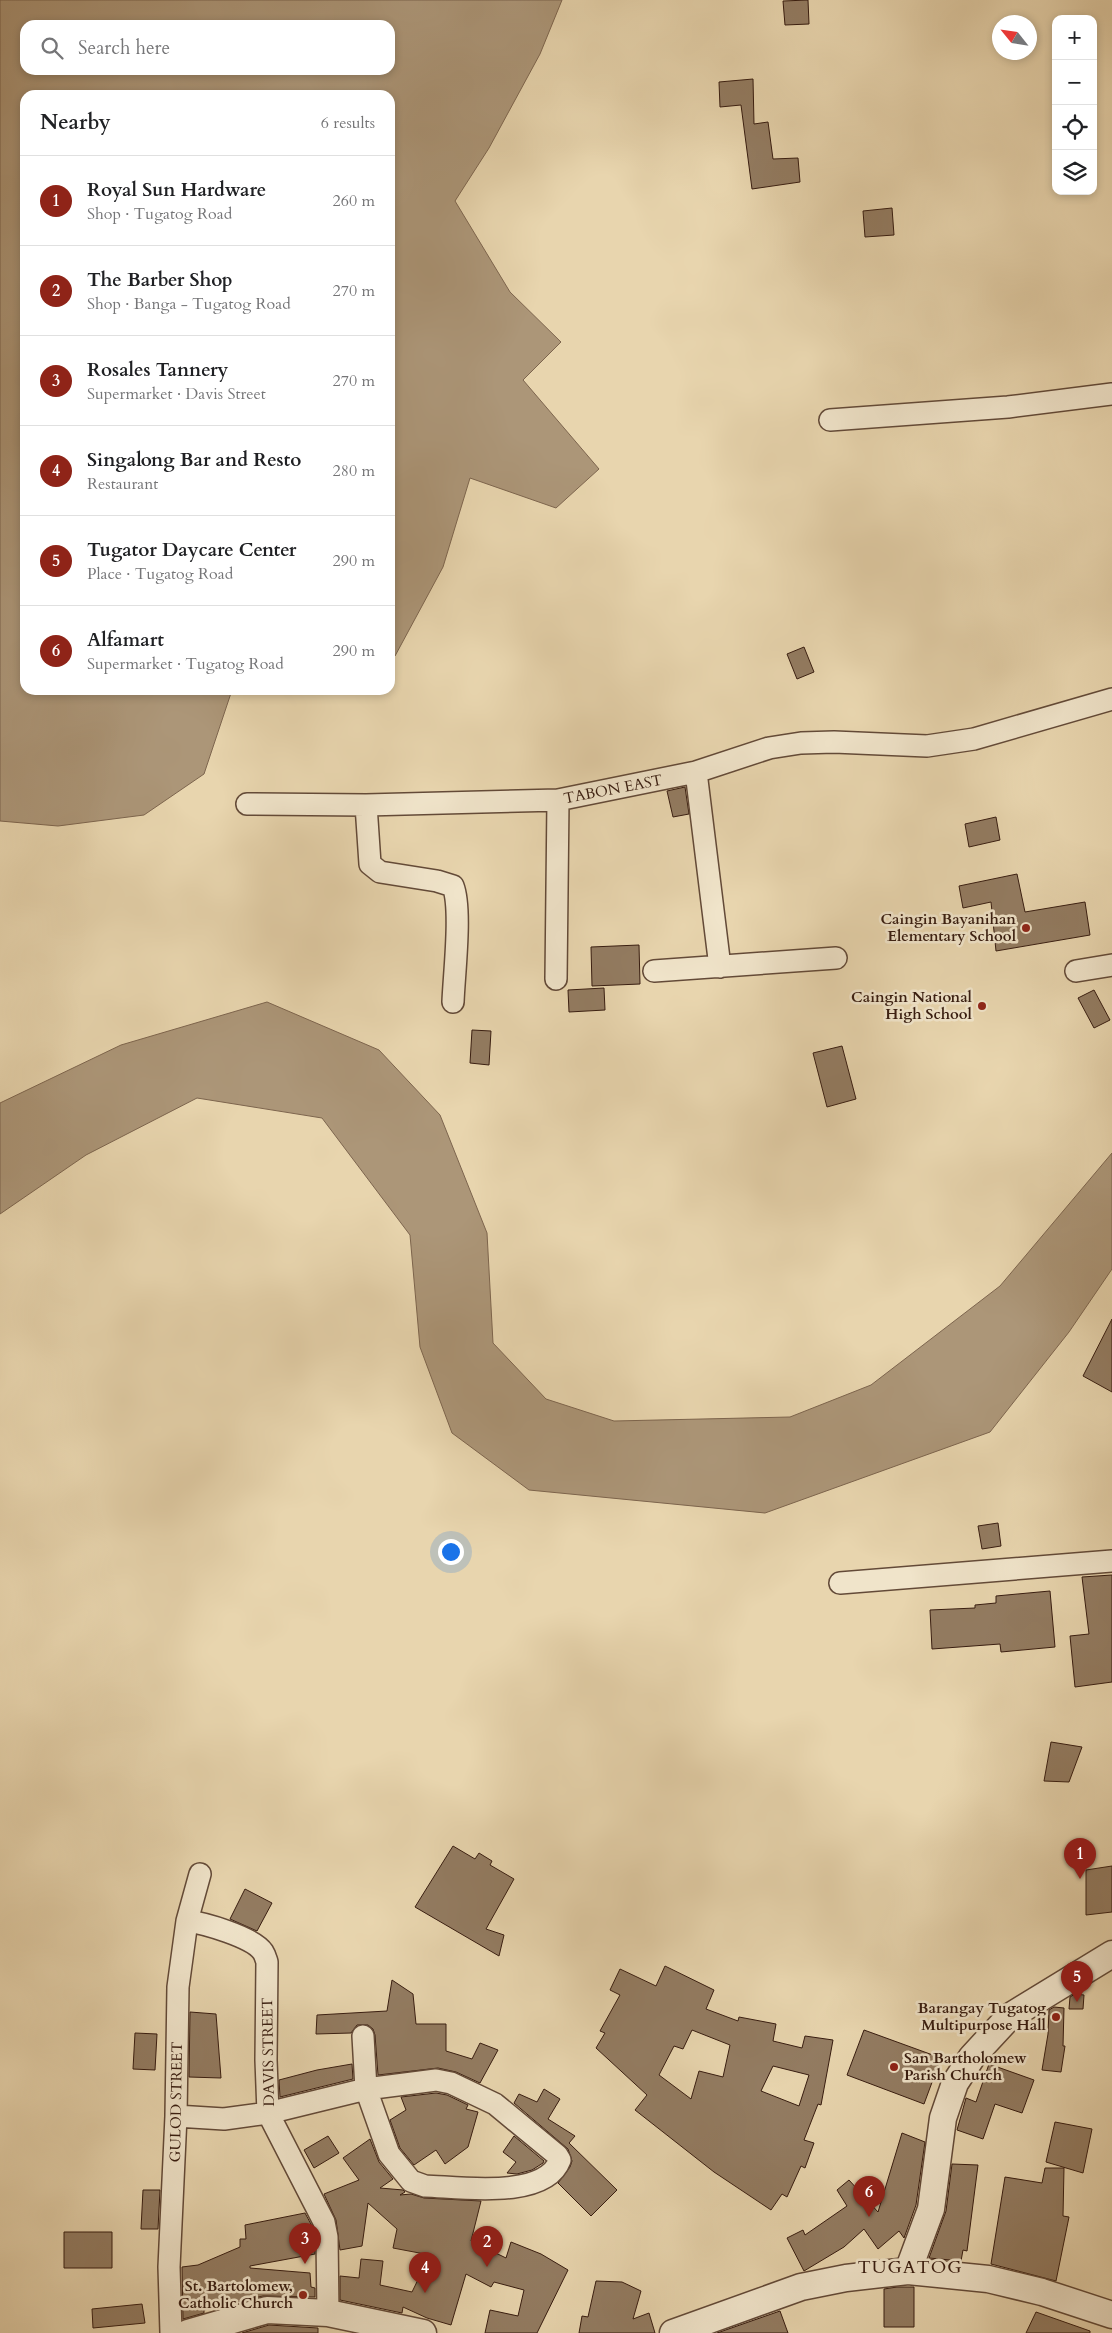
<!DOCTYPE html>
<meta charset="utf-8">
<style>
body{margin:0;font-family:Cardo,serif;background:#f6f6f6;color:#202124}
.controls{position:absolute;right:15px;top:15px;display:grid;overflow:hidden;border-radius:10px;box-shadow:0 2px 8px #0003}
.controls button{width:45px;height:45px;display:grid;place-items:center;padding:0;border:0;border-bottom:1px solid #e0e0e0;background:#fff;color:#202124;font:25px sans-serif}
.compass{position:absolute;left:992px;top:15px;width:45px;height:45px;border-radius:50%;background:#fff;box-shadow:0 2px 8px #0003;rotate:300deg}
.you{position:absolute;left:450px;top:1551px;width:18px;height:18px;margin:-12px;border:4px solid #fff;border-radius:50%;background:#1a73e8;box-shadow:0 0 0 8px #1a73e833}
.badge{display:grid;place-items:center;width:32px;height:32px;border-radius:50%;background:#8f2418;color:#fff;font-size:16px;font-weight:700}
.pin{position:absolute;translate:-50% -41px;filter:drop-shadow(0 1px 2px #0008)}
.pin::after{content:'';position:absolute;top:26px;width:18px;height:15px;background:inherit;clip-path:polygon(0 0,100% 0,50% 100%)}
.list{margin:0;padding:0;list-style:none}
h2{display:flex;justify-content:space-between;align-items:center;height:65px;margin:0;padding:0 20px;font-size:21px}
h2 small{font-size:16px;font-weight:400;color:#757577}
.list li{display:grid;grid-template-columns:32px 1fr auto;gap:15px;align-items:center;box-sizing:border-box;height:90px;padding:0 20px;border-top:1px solid #e0e0e0}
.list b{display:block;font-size:19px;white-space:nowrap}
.list p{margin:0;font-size:16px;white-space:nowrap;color:#757577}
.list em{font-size:16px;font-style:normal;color:#757577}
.icon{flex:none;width:28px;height:28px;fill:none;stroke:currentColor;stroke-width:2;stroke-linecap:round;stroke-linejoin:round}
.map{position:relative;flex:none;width:1112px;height:2333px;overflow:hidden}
.search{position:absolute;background:#fff;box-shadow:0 2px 8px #0003;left:20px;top:20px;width:375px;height:55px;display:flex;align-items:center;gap:12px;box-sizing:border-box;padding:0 18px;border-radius:15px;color:#757577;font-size:19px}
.panel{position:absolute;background:#fff;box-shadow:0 2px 8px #0003;left:20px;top:90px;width:375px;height:605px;border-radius:15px}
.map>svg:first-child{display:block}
.water{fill:#ac9678;stroke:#7d654e;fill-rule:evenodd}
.building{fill:#937c62;stroke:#371c10;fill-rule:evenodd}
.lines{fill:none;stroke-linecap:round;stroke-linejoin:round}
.minor-casing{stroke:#634a38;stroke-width:24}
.tertiary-casing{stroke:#634a38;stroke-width:29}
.minor{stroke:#f0e4ca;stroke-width:21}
.tertiary{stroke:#f0e4ca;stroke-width:26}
.poi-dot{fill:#8f2418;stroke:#f0e4ca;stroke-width:2}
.labels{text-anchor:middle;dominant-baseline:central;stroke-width:5;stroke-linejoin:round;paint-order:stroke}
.street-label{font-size:15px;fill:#371c10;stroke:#f0e4ca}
.poi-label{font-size:15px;font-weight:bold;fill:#371c10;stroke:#f0e4ca;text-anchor:end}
.quarter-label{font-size:18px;letter-spacing:1px;fill:#371c10;stroke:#f0e4ca}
</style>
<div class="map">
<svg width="1112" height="2333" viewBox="0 0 1112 2333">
<rect width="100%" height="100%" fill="#e8d5ae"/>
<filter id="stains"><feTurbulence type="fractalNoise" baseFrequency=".004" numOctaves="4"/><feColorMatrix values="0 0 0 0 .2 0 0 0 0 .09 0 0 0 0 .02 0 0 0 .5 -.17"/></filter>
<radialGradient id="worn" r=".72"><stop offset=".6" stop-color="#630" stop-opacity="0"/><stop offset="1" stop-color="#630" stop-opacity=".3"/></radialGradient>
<!-- water -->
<path class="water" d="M0,0H562L540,54L489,148L455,201L510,292L561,342L523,380L599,469L556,508L470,478L443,567L395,656H390V95H25V690H232L204,774L144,815L58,826L0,821ZM25,25H390V70H25Z
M267,1002L379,1050L440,1115L487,1233L493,1343L546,1399L614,1421L790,1417L871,1385L1000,1286L1112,1153V1269L1069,1332L990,1432L765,1513L529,1490L452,1433L420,1347L410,1235L322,1118L197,1098L86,1155L0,1214V1103L121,1045Z"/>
<!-- building -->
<path class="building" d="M808,0L809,24L785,25L783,1Z
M753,79L754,124L768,122L773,159L798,158L800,182L752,189L741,105L720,107L719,82Z
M892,208L894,235L865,237L863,211Z
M804,647L814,672L797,679L787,654Z
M685,787L689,814L673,817L667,791Z
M996,817L1000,840L969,847L965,824Z
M1017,874L1025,912L1085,902L1090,935L996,951L991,902L963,908L959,886Z
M639,945L640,984L592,986L591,947Z
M604,988L605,1010L569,1012L568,990Z
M1094,990L1110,1020L1094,1028L1078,998Z
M472,1030L491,1031L489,1065L470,1063Z
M842,1046L856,1099L827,1107L813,1053Z
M1112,1319V1392L1083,1376Z
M998,1523L1001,1546L982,1549L978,1526Z
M1112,1575V1682L1075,1687L1070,1636L1089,1634L1082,1577Z
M1050,1591L1055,1647L1001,1652L1000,1644L932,1649L930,1610L975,1608V1605L996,1603V1596Z
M1051,1742L1082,1747L1069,1782L1044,1781Z
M453,1846L475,1859L479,1853L492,1861L490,1865L514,1879L486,1929L504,1935L499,1956L415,1907Z
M1112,1866V1912L1086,1915V1870Z
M245,1889L272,1903L257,1931L230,1919Z
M665,1966L714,1990L706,2009L738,2021L739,2017L776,2024L773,2041L802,2048L805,2036L833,2040L821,2105L818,2104L804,2140L814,2143L805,2168L801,2166L787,2197L782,2194L771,2210L714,2172L635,2110L647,2095L596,2048L605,2033L600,2031L620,1995L610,1990L620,1969L656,1986ZM692,2030L730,2045L723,2077L699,2071L691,2099L659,2075L674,2046L683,2049ZM773,2066L809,2075L799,2106L761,2091Z
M392,1980L413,1994L416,2024H446V2051L472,2059L480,2043L498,2050L480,2083L456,2072L438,2068L378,2075L375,2035L373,2029L368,2025H357L351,2033L316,2034L317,2015L387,2011Z
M1075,1994L1084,1995L1083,2009H1069L1070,1997Z
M1054,2007L1064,2008L1063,2046H1065L1061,2072L1042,2070L1048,2034L1049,2010Z
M190,2012L216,2014L221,2078L189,2077Z
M864,2030L941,2058L924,2104L847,2075Z
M135,2033L157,2034L155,2070L133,2069Z
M352,2064L353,2079L280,2097L279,2080L317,2070Z
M989,2064L1034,2080L1022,2113L995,2104L983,2139L957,2130L966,2098L976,2102Z
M544,2089L560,2099L548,2119L575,2136L569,2143L617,2190L591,2216L558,2183L570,2167L572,2161L568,2149L514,2103L519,2094L537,2102Z
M436,2093L447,2095L468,2105L466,2109L478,2112L468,2147L445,2164L436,2150L414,2165L400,2148L390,2120L406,2110L401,2097Z
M1055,2122L1092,2129L1083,2173L1046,2162Z
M902,2133L925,2142L916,2205L904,2238L899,2231L878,2249L864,2229L844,2247L804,2271L787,2238L803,2230L805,2235L847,2206L837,2190L849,2180L878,2212Z
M328,2136L339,2153L314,2168L304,2150Z
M514,2136L544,2161L543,2163L532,2170L517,2174L507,2173L516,2162L503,2152Z
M370,2139L379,2162L393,2179L380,2188L403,2190L405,2192L400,2195L411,2194L424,2198L481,2201L471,2241L506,2258L511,2242L541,2254L568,2270L537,2333H485L490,2310L518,2316L524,2290L494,2282L491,2287L466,2274L451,2325L427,2318L403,2307L402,2313L340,2300V2276L359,2278L361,2259L383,2261L380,2285L412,2292L430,2255L393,2248L397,2229L368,2203L362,2246L340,2250L336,2220L324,2194L359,2180L343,2158Z
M952,2164L978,2165L967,2251L963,2250L961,2261L929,2258L946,2211Z
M1045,2168H1064L1063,2216L1069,2217L1056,2281L991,2264L1005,2177L1042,2183Z
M143,2190H160L158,2229H141Z
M305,2213L312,2226L315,2254L250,2266V2268L310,2273L311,2287L315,2288V2297L263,2296L204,2310V2313L183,2319L182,2267L198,2265L240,2247V2239H246L245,2225Z
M64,2232H112V2268H64Z
M596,2281L622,2282L641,2291L633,2319L649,2313L655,2333H579L582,2316L588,2317Z
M897,2287H914V2327H884V2289Z
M142,2304L145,2323L93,2328L92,2309Z
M780,2311L788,2333H717Z
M1036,2312L1090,2331V2333H1026Z
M269,2325L318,2328V2333H242Z"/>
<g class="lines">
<!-- minor casing -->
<g class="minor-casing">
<path id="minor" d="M830,420L1008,407L1112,394
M696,772L720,967
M247,804L366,805L558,800L696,772L769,748L801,743L834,742L927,746L974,739L1112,699
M366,805L370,864L380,872L437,881L453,886C462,909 454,974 453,1002
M654,971L836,958
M1076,971L1112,965
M556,979L558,800
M840,1583L1112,1561
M187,1921C204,1923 253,1937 263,1952C265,1955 266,1959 267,1962L266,2060L268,2113L324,2222L327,2237L328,2313
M176,2116L224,2119L268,2113L366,2089L436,2080L451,2083L495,2104L557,2155L560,2160C545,2200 460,2187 425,2186L411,2181L389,2154L366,2089L363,2036
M171,2333L169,2267L176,2116L178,1987L187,1921L200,1874"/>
</g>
<!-- tertiary casing -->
<g class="tertiary-casing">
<path id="tertiary" d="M908,2271L931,2209L943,2118L955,2083L972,2057L1009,2017L1112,1954
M188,2333L267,2310L328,2313L423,2333
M673,2333L801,2287L846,2278L908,2271L988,2279L1042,2292L1112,2315"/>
</g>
<!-- minor -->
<use href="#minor" class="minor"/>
<!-- tertiary -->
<use href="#tertiary" class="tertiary"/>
</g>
<!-- markers -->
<g class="poi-dot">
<circle cx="1026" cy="928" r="5"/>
<circle cx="982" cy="1006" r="5"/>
<circle cx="1056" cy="2017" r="5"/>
<circle cx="894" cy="2067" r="5"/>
<circle cx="303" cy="2295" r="5"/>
</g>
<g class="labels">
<!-- street labels -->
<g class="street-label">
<text transform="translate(613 789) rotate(-11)">TABON EAST</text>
<text transform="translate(268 2052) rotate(-91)">DAVIS STREET</text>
<text transform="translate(176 2102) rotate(-89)">GULOD STREET</text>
</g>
<!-- poi labels -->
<g class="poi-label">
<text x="1016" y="919">Caingin Bayanihan<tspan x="1016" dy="17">Elementary School</tspan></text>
<text x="972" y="997">Caingin National<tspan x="972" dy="17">High School</tspan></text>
<text x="1046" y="2008">Barangay Tugatog<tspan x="1046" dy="17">Multipurpose Hall</tspan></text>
<text x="904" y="2058" text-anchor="start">San Bartholomew<tspan x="904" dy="17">Parish Church</tspan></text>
<text x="293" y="2286">St. Bartolomew,<tspan x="293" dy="17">Catholic Church</tspan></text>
</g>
<!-- quarter labels -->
<g class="quarter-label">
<text x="910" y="2267">TUGATOG</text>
</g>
</g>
<rect width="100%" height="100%" filter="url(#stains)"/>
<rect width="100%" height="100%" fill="url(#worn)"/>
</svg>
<div class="controls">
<button>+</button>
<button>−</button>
<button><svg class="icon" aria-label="locate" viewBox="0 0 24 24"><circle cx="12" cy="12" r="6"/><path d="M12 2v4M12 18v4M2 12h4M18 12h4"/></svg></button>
<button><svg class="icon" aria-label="layers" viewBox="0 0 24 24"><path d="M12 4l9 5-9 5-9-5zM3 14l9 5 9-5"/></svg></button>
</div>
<svg class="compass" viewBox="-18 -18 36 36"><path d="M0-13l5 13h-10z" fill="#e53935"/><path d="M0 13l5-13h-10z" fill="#757577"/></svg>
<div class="you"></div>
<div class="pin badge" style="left:1080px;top:1879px">1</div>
<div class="pin badge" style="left:487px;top:2267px">2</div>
<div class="pin badge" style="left:305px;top:2264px">3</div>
<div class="pin badge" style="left:425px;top:2293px">4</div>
<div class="pin badge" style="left:1077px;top:2002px">5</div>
<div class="pin badge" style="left:869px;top:2217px">6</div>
<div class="search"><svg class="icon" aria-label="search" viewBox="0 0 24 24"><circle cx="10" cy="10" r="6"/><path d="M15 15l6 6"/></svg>Search here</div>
<section class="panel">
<h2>Nearby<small>6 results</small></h2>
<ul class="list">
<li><span class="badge">1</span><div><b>Royal Sun Hardware</b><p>Shop · Tugatog Road</p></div><em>260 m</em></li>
<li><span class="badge">2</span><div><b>The Barber Shop</b><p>Shop · Banga - Tugatog Road</p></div><em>270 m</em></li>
<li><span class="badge">3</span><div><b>Rosales Tannery</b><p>Supermarket · Davis Street</p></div><em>270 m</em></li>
<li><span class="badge">4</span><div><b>Singalong Bar and Resto</b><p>Restaurant</p></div><em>280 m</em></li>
<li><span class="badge">5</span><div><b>Tugator Daycare Center</b><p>Place · Tugatog Road</p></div><em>290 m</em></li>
<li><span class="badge">6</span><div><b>Alfamart</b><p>Supermarket · Tugatog Road</p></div><em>290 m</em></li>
</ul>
</section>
</div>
